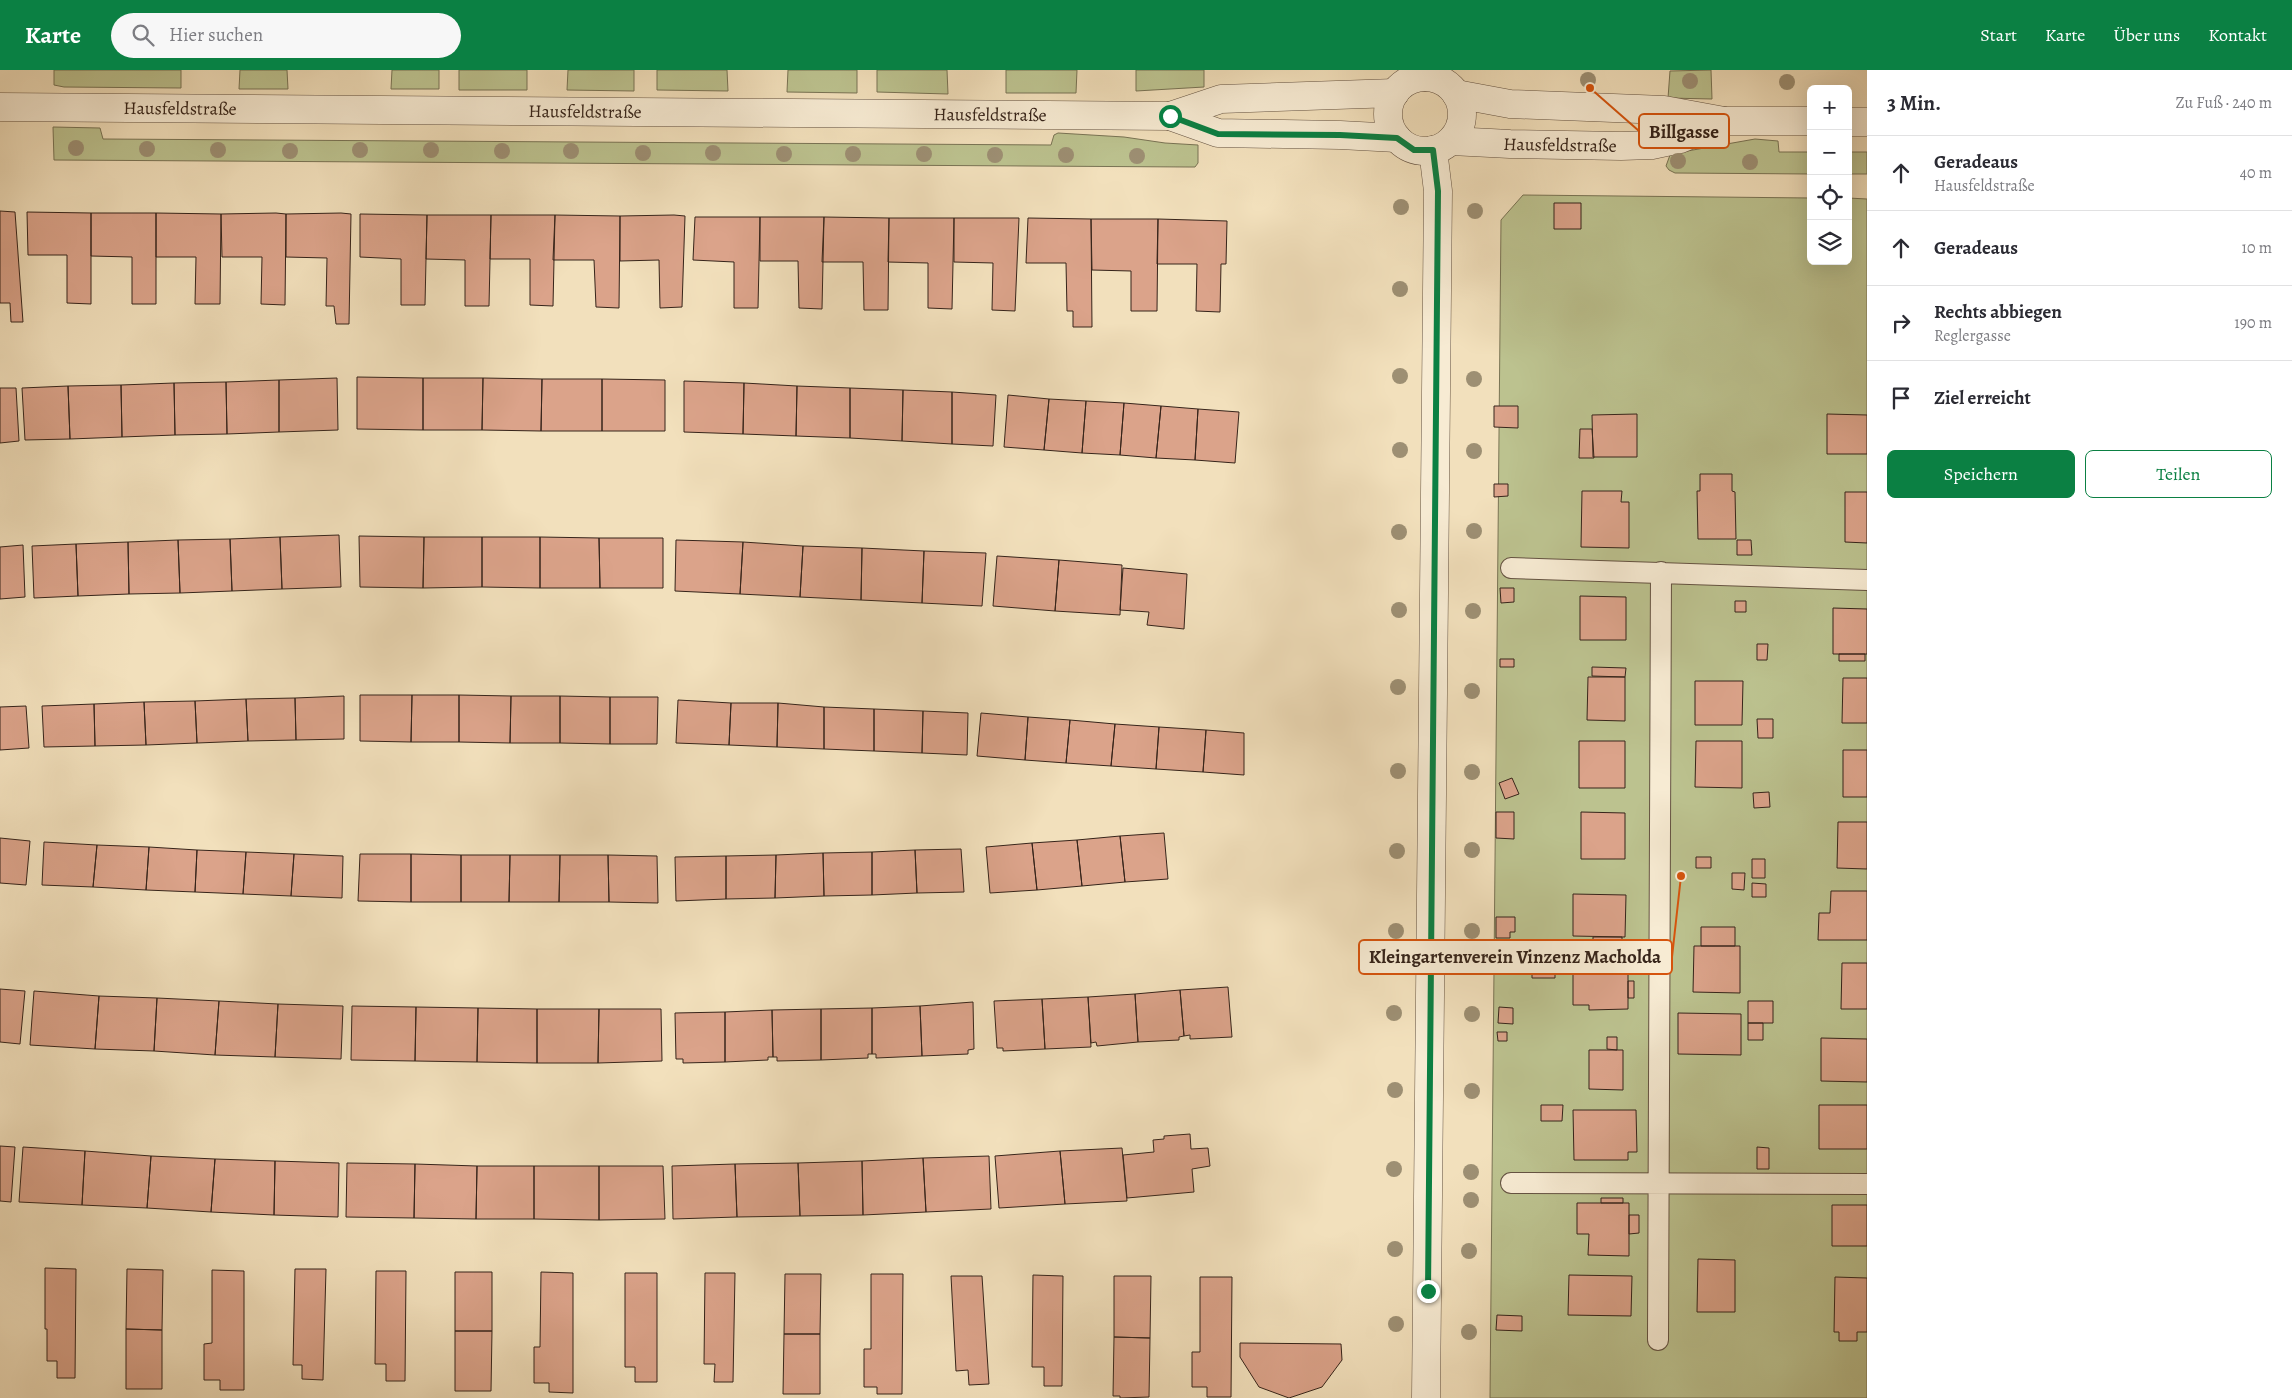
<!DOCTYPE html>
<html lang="de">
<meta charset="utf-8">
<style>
body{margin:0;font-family:Alegreya,serif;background:#f7f7f7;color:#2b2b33}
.controls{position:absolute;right:15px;top:15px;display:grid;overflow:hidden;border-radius:8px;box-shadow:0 5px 20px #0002}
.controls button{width:45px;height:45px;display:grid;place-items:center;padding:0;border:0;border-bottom:1px solid #e1e1e2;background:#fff;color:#2b2b33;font:25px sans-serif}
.stop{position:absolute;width:15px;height:15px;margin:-11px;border:4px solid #0b8043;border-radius:50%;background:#fff}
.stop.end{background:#0b8043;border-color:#fff;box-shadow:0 1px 5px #0008}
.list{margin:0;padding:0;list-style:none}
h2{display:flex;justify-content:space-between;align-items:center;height:65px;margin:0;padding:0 20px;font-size:21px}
h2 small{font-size:16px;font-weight:400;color:#7c7c81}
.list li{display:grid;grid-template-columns:32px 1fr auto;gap:15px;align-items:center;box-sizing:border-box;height:75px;padding:0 20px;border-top:1px solid #e1e1e2}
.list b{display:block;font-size:19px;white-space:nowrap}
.list p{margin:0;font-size:16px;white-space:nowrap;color:#7c7c81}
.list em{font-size:16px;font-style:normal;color:#7c7c81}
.actions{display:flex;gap:10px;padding:15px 20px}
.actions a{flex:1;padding:11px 0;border:1px solid #0b8043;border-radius:8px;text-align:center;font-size:18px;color:#0b8043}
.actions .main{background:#0b8043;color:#fff}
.icon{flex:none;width:28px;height:28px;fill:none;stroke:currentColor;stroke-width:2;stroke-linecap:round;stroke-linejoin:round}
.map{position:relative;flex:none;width:1867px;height:1328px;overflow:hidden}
header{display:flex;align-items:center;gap:30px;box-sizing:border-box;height:70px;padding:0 25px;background:#0b8043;color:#fff}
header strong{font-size:24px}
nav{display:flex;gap:28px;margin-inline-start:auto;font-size:18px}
.search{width:350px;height:45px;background:#f7f7f7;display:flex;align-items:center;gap:12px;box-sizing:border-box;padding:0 18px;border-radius:28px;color:#7c7c81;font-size:19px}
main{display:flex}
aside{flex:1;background:#fff}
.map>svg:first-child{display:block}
.green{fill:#bcc28f;stroke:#797354}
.building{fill:#dba38a;stroke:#36241a}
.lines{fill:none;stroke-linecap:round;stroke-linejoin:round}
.service-casing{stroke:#655342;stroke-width:22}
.minor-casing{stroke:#655342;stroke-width:29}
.tertiary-casing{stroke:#655342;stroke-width:29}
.service{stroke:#f7ebd3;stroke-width:20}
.minor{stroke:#f7ebd3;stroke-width:28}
.tertiary{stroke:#f7ebd3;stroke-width:28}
.tree{fill:#9d8f73}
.route{stroke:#0b8043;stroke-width:6}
.labels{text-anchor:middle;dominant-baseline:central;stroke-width:4.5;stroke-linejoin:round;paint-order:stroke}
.street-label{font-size:18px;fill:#36241a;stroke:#f7ebd3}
.leader{fill:none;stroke:#d6540d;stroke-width:2}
.callout-dot{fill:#d6540d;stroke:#f7ebd3;stroke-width:2}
.callout{fill:#f7ebd3;stroke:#d6540d;stroke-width:2}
.callout-label{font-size:19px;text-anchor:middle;font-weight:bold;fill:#36241a}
</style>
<header>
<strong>Karte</strong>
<div class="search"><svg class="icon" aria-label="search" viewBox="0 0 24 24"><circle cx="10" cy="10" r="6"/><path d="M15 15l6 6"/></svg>Hier suchen</div>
<nav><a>Start</a><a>Karte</a><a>Über uns</a><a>Kontakt</a></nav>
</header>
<main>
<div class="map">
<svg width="1867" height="1328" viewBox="0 0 1867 1328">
<rect width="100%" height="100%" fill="#f2e0bc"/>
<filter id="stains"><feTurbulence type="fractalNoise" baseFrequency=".004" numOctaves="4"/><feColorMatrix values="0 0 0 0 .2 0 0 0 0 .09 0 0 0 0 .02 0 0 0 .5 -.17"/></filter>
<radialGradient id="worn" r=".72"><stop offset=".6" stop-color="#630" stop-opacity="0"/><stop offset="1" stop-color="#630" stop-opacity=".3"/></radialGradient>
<!-- green -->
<path class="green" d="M54,0H181V18L64,17L54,15Z
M240,0H287L288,19H239Z
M392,0H439V19H391Z
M459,0H527V20H459Z
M568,0H634V21L567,20Z
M657,0H727L728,21L657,20Z
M788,0H857V23L787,22Z
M877,0H947L948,24L877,22Z
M1006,0H1077L1076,23H1006Z
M1136,0H1204V17L1136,21Z
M1711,0L1712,29L1668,28L1670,1Z
M53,57L100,58L103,69L1051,75L1054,65L1058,63L1124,67L1165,73L1198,75V93L1195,97H1189L54,90Z
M1755,69L1778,71L1779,82H1811V104L1675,103L1669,100L1666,96L1670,85L1676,83Z
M1848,82H1867V104H1848Z
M1523,125L1811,128V191H1848V128L1867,129V1328H1490L1501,150Z"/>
<!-- building -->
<path class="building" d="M1554,133H1581V159H1554Z
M0,141L15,142L23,252H11L10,233H0Z
M27,142L91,143V234L67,233V185H28Z
M91,143H156V234H132V187L91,186Z
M156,143L221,144L220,234H195L196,187H156Z
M276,143L286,144L285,235L261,234L262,187H222L221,144Z
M341,143L351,144L349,254H336L334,236H326L327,188L286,187V144Z
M360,144L427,145L425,235H401V189L360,187Z
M427,145H491L489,236H465V190L426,189Z
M491,145H555L553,236L530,235V189H490Z
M555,145L620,146L619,238L596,237L594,190H553Z
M674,145L685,146L682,237L660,238L659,190L620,191V146Z
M695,147H760L758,238H734V192L693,190Z
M760,147H824L822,239L799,238L798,191H760Z
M824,147L889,148L888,240H864L863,192H822Z
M889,148H954L952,239L928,238V193L888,192Z
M954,148H1019L1015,241L992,240L993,193L954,192Z
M1028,148L1091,149L1092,257H1073V241H1067L1066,193H1026Z
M1091,149H1158L1157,241H1131V201L1092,200Z
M1158,149L1227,151L1226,194H1221L1220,242L1196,241L1197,194H1157Z
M357,307L423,308V360L357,359Z
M337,308L338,360L279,362V310Z
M423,308H483L482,360H423Z
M483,308L542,309L541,361L482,360Z
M542,309H602V361H541Z
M602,309L665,310V361H602Z
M279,310V362L227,364L226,312Z
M684,311L744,313L743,364L684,362Z
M226,312L227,364L175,365L174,313Z
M174,313L175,365L122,367L121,315Z
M744,313L797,316L796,366L743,364Z
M121,315L122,367L70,369L68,316Z
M68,316L70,369L25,370L22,318Z
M797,316L850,318V368L796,366Z
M0,318H16L19,371L0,373Z
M850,318L903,320L902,371L850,368Z
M903,320L952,322V374L902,371Z
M952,322L996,325L993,376L952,374Z
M1008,325L1049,329L1044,380L1004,377Z
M1049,329L1086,331L1082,383L1044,380Z
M1086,331L1124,333L1120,385L1082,383Z
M1124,333L1161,336L1156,388L1120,385Z
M1161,336L1198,339L1195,390L1156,388Z
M1494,336H1518V358L1494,357Z
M1198,339L1239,342L1235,393L1195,390Z
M1637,344V387H1593L1592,345Z
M1827,344L1867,345V384H1827Z
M1580,359H1592L1594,388H1579Z
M1700,404H1732V421L1735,422L1736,469H1698L1697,421H1700Z
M1494,414H1508V426L1494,427Z
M1582,421H1622L1621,432H1629V478L1581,477Z
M1845,422H1867V473L1845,472Z
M339,465L341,517L282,519L280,467Z
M359,466L424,467L423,518L360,517Z
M280,467L282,519L232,521L230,469Z
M424,467H482V517L423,518Z
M482,467H540V518L482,517Z
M540,467L599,468L600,518H540Z
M599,468H663V518H600Z
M230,469L232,521L180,523L178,470Z
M178,470L180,523L129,524L128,472Z
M676,470L743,472L740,524L675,521Z
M1737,470H1751L1752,485H1737Z
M128,472L129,524L78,526L76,474Z
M743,472L803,476L800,527L740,524Z
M76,474L78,526L34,528L32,476Z
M23,475L25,527L0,529V477Z
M803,476L862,478L861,530L800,527Z
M862,478L924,481L922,533L861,530Z
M924,481L986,483L982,536L922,533Z
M997,486L1059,490L1055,541L993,536Z
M1059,490L1122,495L1120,545L1055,541Z
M1123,498L1187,504L1184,559L1147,555L1149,542L1120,540Z
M1500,518H1514V532L1501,533Z
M1580,526L1626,527V570H1580Z
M1735,531H1746V542H1735Z
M1833,538L1867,539V584H1833Z
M1757,574H1768L1767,590H1757Z
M1839,584H1865V591H1839Z
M1500,589H1514V597H1500Z
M1592,597L1626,598L1625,607L1592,606Z
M1588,607H1625V651L1587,650Z
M1843,608H1867V653H1842Z
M1695,611H1743L1742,655H1695Z
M360,625H412L411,672L360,671Z
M412,625H459V672H411Z
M459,625L511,626L510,673L459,672Z
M344,626V669L296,670L295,628Z
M511,626H560V673H510Z
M560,626L610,627V674L560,673Z
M610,627H658L657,674H610Z
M295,628L296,670L248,671L246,629Z
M246,629L248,671L197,673L195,631Z
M678,630L731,633L729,675L676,673Z
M195,631L197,673L146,675L144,632Z
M144,632L146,675L95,676L94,634Z
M731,633H778L777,677L729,675Z
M778,633L824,637V679L777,677Z
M94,634L95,676L44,677L42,636Z
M26,636L29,678L0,680V637Z
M824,637L874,639V681L824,679Z
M874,639L923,641L922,683L874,681Z
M923,641L968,643L967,685L922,683Z
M981,643L1028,647L1025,690L977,686Z
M1028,647L1070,650L1066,693L1025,690Z
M1757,649H1773V668H1758Z
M1070,650L1115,654L1111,696L1066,693Z
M1115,654L1159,657L1156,699L1111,696Z
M1159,657L1206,660L1203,702L1156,699Z
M1206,660L1244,663V705L1203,702Z
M1579,671H1625V718H1579Z
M1696,671H1742V718L1695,717Z
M1843,680H1867V727H1843Z
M1512,708L1519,724L1505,729L1499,713Z
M1769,722L1770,737L1754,738L1753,723Z
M1496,742H1514V769L1496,768Z
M1581,742L1625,743V789H1581Z
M1838,752H1867V799L1837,798Z
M1164,763L1168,809L1125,812L1120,766Z
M1120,766L1125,812L1082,816L1077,770Z
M0,768L30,771L26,815L0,813Z
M1077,770L1082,816L1037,820L1032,773Z
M44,772L97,775L93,817L42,815Z
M1032,773L1037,820L990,823L986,777Z
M97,775L149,777L146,820L93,817Z
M149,777L197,780L195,822L146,820Z
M961,779L964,822L917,823L915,780Z
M197,780L246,782L243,824L195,822Z
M915,780L917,823L872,825V782Z
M246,782L294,784L291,826L243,824Z
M872,782V825L824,826L823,783Z
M823,783L824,826L775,828L776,785Z
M294,784L343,786L342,828L291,826Z
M360,784H411V832L358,831Z
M411,784L461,785V832H411Z
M461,785H510L509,832H461Z
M510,785H560L559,832H509Z
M560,785H608L609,832H559Z
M608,785L657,786L658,833L609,832Z
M776,785L775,828L726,829V786Z
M726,786V829L676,831L675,787Z
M1696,787H1711V798H1696Z
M1752,789H1765V808H1752Z
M1732,803H1745L1744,820L1732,819Z
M1752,813L1766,814V827H1752Z
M1831,821H1867V870H1818L1819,843H1830Z
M1573,824L1626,825L1625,867L1573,866Z
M1496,847H1515V862H1510V868H1496Z
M1701,857H1735V876H1701Z
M1593,867H1622V874H1593Z
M1694,876H1740V923L1693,922Z
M1532,888H1555V908H1532Z
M1628,890V939L1589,940V935H1573V891Z
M1842,893H1867V939H1841Z
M1628,911H1634V928H1628Z
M1228,917L1232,967L1190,969V965L1184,966L1180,920Z
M0,919L25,921L20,974L0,972Z
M1180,920L1184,966L1179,967V970L1138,972L1135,924Z
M34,921L99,926L95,979L30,975Z
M1135,924L1138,972L1097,976L1096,972L1091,973L1088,927Z
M99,926L157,928L154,981L95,979Z
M1088,927L1091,977L1045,979L1042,929Z
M157,928L219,931L215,985L154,981Z
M1042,929L1045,979L1003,981V978H997L994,931Z
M219,931L278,934L275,987L215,985Z
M1748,931H1773V953H1748Z
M973,932L974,979L968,980V984L922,986L920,936Z
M278,934L343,936L341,989L275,987Z
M352,936L416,937L415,991L351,990Z
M920,936L922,986L876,988V984H872V938Z
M416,937L478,938L477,992L415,991Z
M1499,937L1513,938V954L1498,953Z
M478,938L537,939V993L477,992Z
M872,938V984H868V988L821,990V939Z
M537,939H599L598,993H537Z
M599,939H661L662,991L598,993Z
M821,939V990L777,991V987H773L772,940Z
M772,940L773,987H768V990L725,992V942Z
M725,942V992L683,993V989H676L675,943Z
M1678,943L1741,944V985L1678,984Z
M1748,953H1763V970H1748Z
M1497,962H1507V971H1498Z
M1607,967H1617V980L1607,979Z
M1821,968L1867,969V1012L1821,1011Z
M1589,980H1623V1020L1589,1019Z
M1541,1035H1563L1562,1051H1541Z
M1819,1035H1867V1079H1819Z
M1573,1040H1636L1637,1082H1628V1090H1574Z
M1190,1064L1191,1079L1208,1078L1210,1096L1192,1099L1194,1122L1127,1128L1123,1085L1154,1082L1153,1070L1164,1069V1066Z
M0,1076L15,1077L11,1132L0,1131Z
M23,1077L85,1081L82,1135L19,1132Z
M1757,1077L1769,1078V1099H1757Z
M1122,1078L1127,1131L1065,1134L1060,1081Z
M85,1081L151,1086L147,1138L82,1135Z
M1060,1081L1065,1134L999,1138L995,1086Z
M151,1086L215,1089L211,1142L147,1138Z
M989,1086L991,1139L926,1142L923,1088Z
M923,1088L926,1142L863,1145L862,1091Z
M215,1089L275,1091L274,1145L211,1142Z
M275,1091L339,1093L338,1147L274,1145Z
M862,1091L863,1145L800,1146L798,1093Z
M347,1093L415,1094L414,1148L346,1147Z
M798,1093L800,1146L737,1147L735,1094Z
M415,1094L477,1096L476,1149L414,1148Z
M735,1094L737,1147L673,1149L672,1096Z
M477,1096H534V1149H476Z
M534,1096H599V1150L534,1149Z
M599,1096H663L665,1149L599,1150Z
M1601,1128H1623V1133H1601Z
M1577,1133H1629V1186L1588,1185L1589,1164H1577Z
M1832,1135H1867V1176H1832Z
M1629,1145H1639V1163L1629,1164Z
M1698,1189L1735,1190V1242H1697Z
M45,1198L76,1199L75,1308H57V1291H47V1259H45Z
M127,1199L163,1200L162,1260L126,1259Z
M295,1199H326L323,1310L302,1309V1295H293Z
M212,1200L244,1201V1320H220V1310H204V1274L212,1273Z
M376,1201H406L405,1311H386V1294H375Z
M455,1202H492V1261H455Z
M541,1202L573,1203V1323L549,1322V1313H534V1277H540Z
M625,1203H657V1312H635V1297H625Z
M705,1203H735L733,1312H714L715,1294H704Z
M785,1204H821L820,1264H784Z
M871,1204H903L902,1324H877V1317H864V1279H871Z
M1033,1205L1063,1206L1062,1316H1044V1297H1032Z
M1569,1205L1632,1206L1631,1246L1568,1245Z
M951,1206H982L989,1314L969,1315L968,1300L956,1301Z
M1114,1206H1151L1150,1268L1114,1267Z
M1200,1207H1232L1231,1327H1207V1317H1192V1282H1200Z
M1835,1207L1867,1208V1262H1857V1271H1839V1262H1834Z
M1497,1245L1522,1246V1261L1496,1260Z
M126,1259L162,1260V1319H126Z
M455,1261H492L491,1321H455Z
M784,1264H820V1324H783Z
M1114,1267L1150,1268L1149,1327L1120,1328V1326H1113Z
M1240,1273L1341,1274L1342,1290L1322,1317L1289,1328L1259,1317L1240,1287Z"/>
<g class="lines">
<!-- service casing -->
<g class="service-casing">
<path id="service" d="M1511,498L1867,510
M1511,1113L1867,1114
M1658,1270L1661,502"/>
</g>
<!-- minor casing -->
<g class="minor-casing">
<path id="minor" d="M1425,0V7
M1426,1328L1438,121L1433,80"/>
</g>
<!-- tertiary casing -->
<g class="tertiary-casing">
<g id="tertiary">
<circle cx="1425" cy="44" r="37"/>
<path d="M1456,24L1510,34L1664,40L1724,51H1811"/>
<path id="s1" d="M0,37L1170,46L1221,29L1395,23"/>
<path d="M1170,46L1218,63L1340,65L1397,68"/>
<path d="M1848,52H1867"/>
<path id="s2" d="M1451,71L1510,74L1621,76L1652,75L1680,69L1724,51"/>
</g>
</g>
<!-- service -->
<use href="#service" class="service"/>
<!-- minor -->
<use href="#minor" class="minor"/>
<!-- tertiary -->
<use href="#tertiary" class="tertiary"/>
</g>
<!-- trees -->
<g class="tree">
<circle cx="1588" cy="10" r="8"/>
<circle cx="1690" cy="11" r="8"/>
<circle cx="1787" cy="12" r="8"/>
<circle cx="76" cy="78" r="8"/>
<circle cx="147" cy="79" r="8"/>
<circle cx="218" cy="80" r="8"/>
<circle cx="360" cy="80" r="8"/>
<circle cx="431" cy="80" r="8"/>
<circle cx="290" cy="81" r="8"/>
<circle cx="502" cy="81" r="8"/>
<circle cx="571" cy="81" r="8"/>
<circle cx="643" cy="83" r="8"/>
<circle cx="713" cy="83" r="8"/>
<circle cx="784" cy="84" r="8"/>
<circle cx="853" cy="84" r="8"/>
<circle cx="924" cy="84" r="8"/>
<circle cx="995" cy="85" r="8"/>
<circle cx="1066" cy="85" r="8"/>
<circle cx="1137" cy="86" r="8"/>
<circle cx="1678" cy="91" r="8"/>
<circle cx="1750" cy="92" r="8"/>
<circle cx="1401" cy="137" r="8"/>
<circle cx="1475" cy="141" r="8"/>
<circle cx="1400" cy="219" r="8"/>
<circle cx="1400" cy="306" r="8"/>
<circle cx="1474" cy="309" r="8"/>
<circle cx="1400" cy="380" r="8"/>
<circle cx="1474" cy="381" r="8"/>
<circle cx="1474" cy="461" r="8"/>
<circle cx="1399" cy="462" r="8"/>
<circle cx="1399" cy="540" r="8"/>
<circle cx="1473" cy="541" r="8"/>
<circle cx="1398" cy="617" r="8"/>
<circle cx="1472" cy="621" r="8"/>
<circle cx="1398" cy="701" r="8"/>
<circle cx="1472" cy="702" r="8"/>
<circle cx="1472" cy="780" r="8"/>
<circle cx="1397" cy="781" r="8"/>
<circle cx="1396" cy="861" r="8"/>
<circle cx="1472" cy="861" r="8"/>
<circle cx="1394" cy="943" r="8"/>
<circle cx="1472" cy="944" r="8"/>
<circle cx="1395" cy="1020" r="8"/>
<circle cx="1472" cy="1021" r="8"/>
<circle cx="1394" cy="1099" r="8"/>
<circle cx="1471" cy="1102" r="8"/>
<circle cx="1471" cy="1130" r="8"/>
<circle cx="1395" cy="1179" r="8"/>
<circle cx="1469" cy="1181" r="8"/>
<circle cx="1396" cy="1254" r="8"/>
<circle cx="1469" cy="1262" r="8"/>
</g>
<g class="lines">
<!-- route -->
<path class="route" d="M1170,46L1218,64L1340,65L1397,68L1414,80H1433L1438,121L1428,1221"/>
</g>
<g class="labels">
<!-- street labels -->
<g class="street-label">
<text stroke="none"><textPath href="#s1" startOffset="180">Hausfeldstraße</textPath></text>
<text stroke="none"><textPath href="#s1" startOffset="585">Hausfeldstraße</textPath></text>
<text stroke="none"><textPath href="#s1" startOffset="990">Hausfeldstraße</textPath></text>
<text stroke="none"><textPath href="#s2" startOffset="109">Hausfeldstraße</textPath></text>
</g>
</g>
<!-- callouts -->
<path class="leader" d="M1590 18L1639 61M1681 806L1672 887"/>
<g class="callout-dot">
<circle cx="1590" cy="18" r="5"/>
<circle cx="1681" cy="806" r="5"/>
</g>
<g class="callout">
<rect x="1639" y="44" width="90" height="34" rx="5"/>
<rect x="1359" y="870" width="313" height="34" rx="5"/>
</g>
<g class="callout-label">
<text x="1684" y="68">Billgasse</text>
<text x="1515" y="893">Kleingartenverein Vinzenz Macholda</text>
</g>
<rect width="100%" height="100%" filter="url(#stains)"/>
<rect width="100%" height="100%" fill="url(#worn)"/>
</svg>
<div class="controls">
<button>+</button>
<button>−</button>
<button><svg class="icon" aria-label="locate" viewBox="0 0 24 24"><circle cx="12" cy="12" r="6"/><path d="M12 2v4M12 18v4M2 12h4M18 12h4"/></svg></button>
<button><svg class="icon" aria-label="layers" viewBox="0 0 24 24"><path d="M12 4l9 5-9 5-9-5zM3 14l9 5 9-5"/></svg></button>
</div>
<div class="stop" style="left:1170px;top:46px"></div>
<div class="stop end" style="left:1428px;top:1221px"></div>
</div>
<aside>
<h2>3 Min.<small>Zu Fuß · 240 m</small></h2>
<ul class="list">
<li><svg class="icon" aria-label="ahead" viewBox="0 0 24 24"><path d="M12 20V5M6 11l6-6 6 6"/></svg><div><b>Geradeaus</b><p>Hausfeldstraße</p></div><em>40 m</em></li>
<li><svg class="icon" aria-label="ahead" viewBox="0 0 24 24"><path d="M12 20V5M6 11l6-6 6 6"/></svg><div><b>Geradeaus</b></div><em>10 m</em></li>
<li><svg class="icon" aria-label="right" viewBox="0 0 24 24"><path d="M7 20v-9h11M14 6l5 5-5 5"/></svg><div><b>Rechts abbiegen</b><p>Reglergasse</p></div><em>190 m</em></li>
<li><svg class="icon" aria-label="arrive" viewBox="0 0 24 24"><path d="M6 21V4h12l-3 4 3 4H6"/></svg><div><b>Ziel erreicht</b></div></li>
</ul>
<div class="actions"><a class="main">Speichern</a><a>Teilen</a></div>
</aside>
</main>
